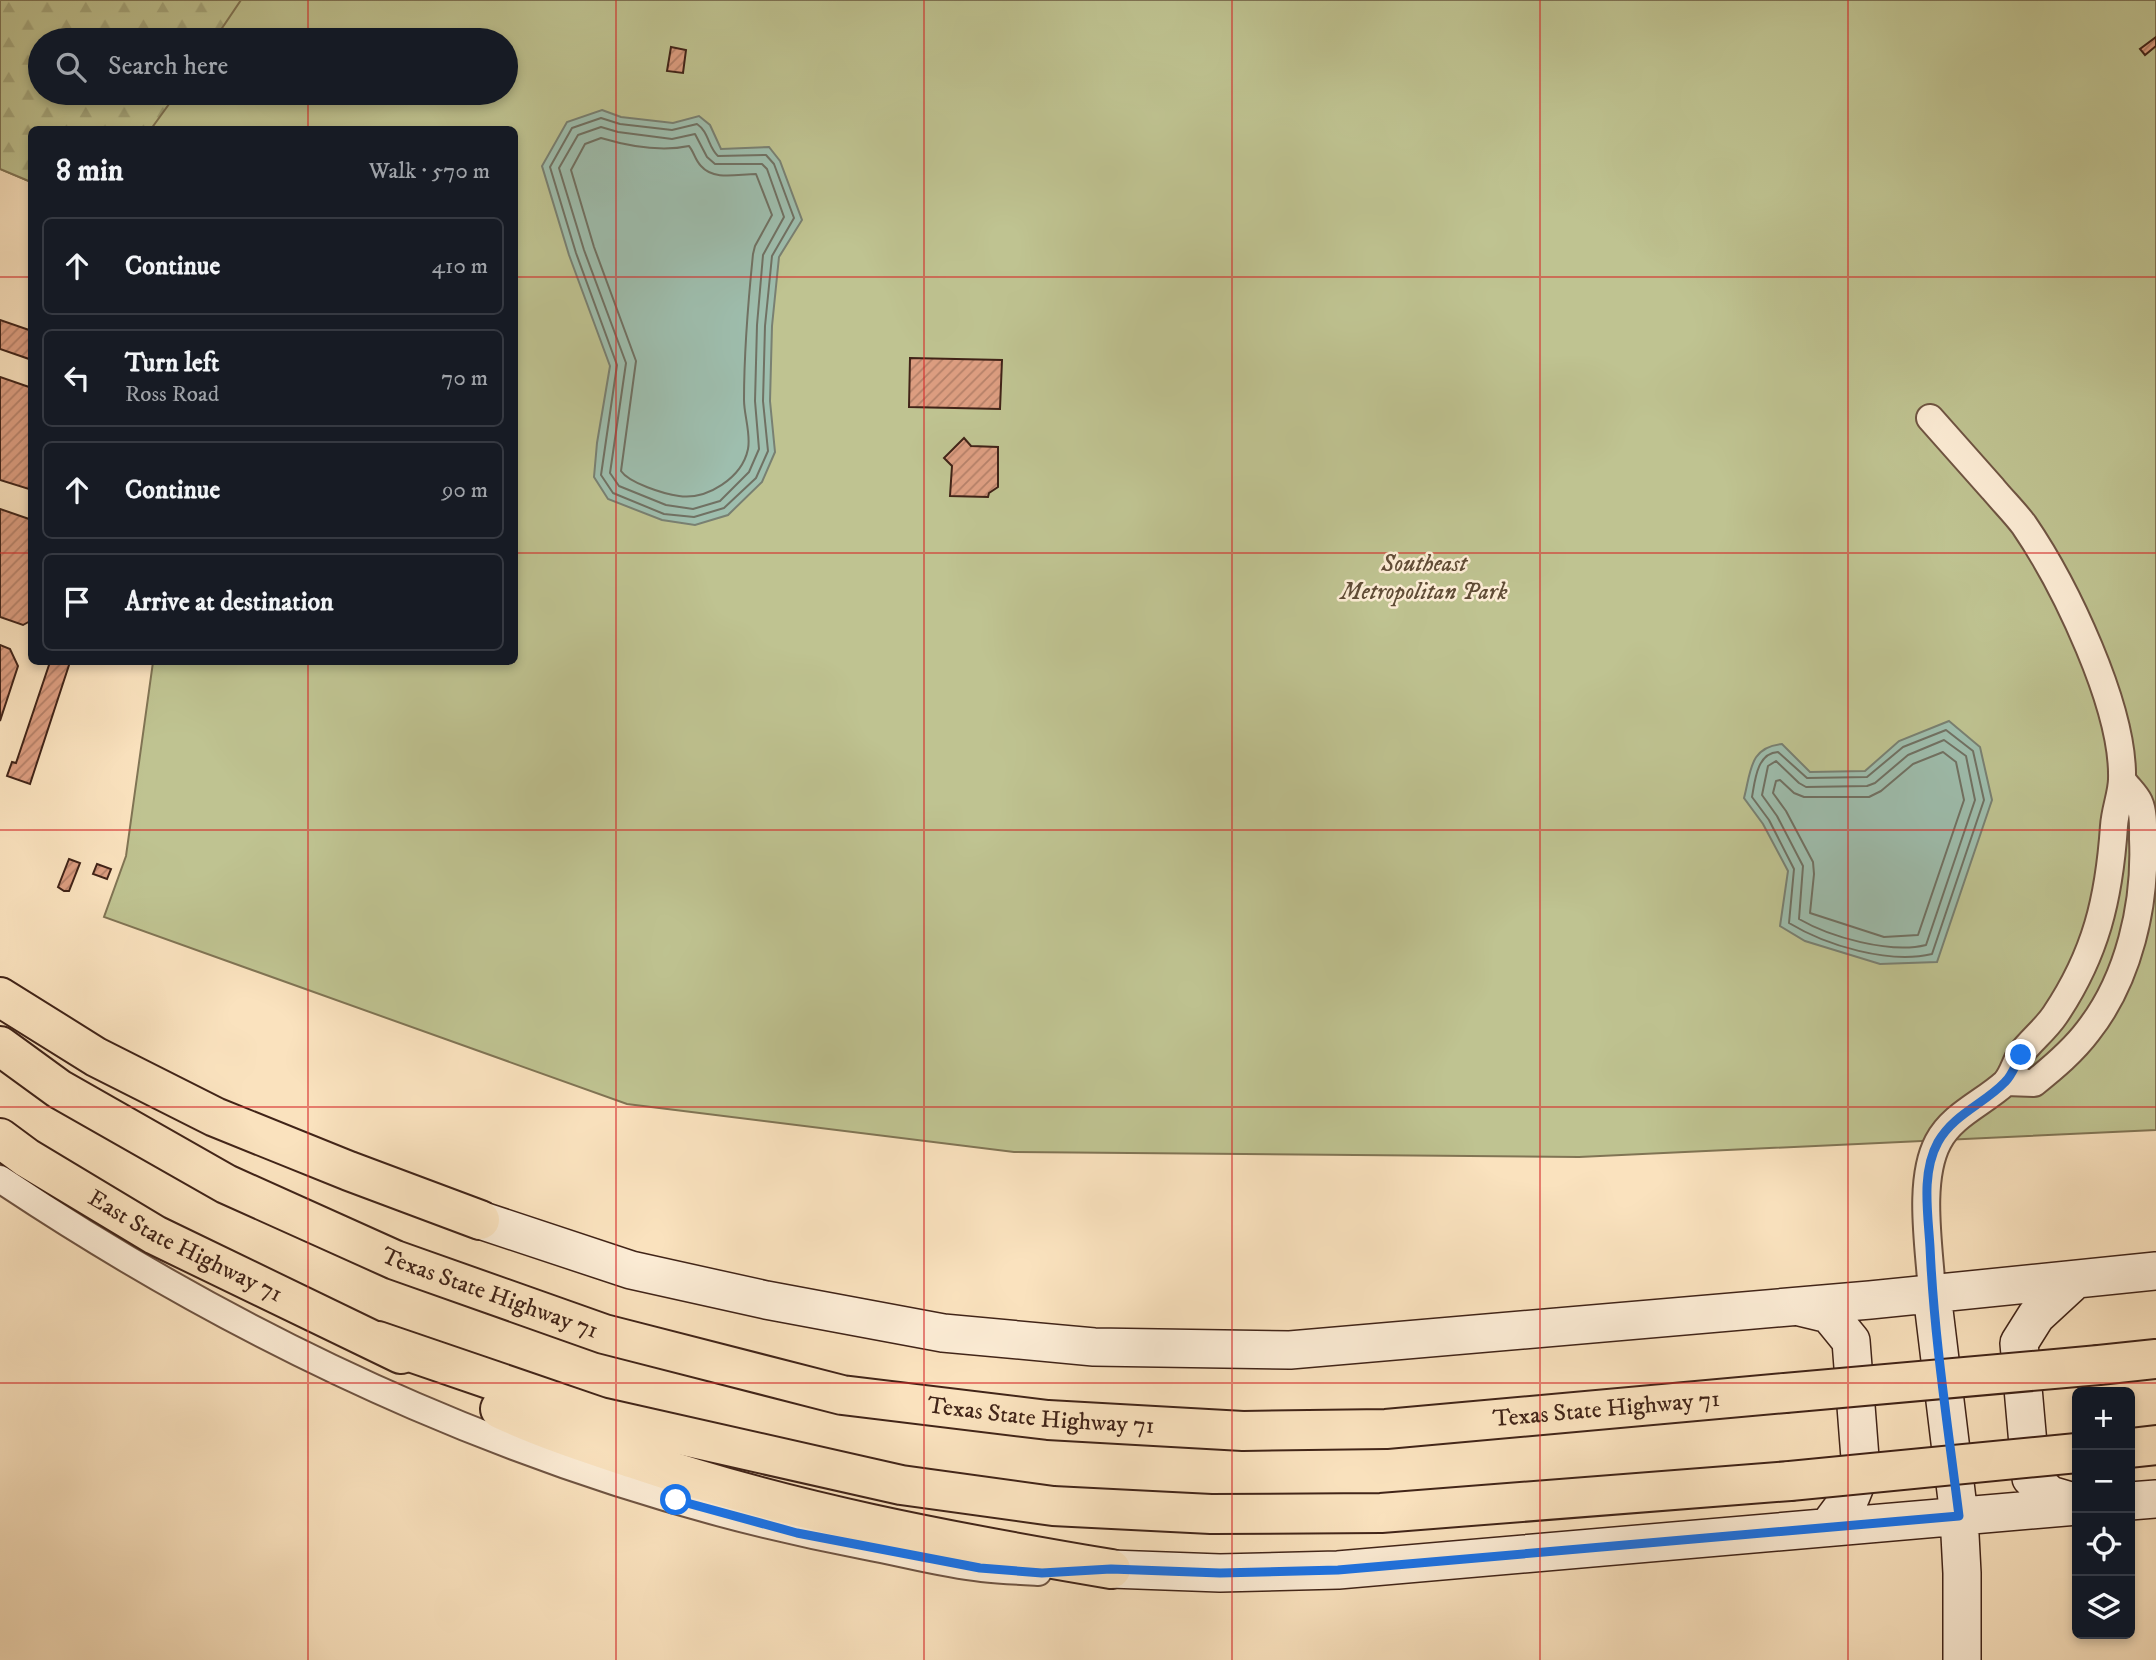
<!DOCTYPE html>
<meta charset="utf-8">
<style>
body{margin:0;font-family:"IM FELL DW Pica",serif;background:#20242c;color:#f1f3f6}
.controls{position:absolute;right:21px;bottom:21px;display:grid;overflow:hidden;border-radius:10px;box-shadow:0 4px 10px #0003}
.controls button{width:63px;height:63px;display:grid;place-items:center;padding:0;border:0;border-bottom:2px solid #363941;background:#171b24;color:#f1f3f6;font:35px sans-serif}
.stop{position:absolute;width:21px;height:21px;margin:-16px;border:5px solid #1a73e8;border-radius:50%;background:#fff}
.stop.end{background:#1a73e8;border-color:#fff;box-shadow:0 2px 7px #0008}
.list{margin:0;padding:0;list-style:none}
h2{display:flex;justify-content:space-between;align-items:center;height:91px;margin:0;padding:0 28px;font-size:30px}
h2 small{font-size:23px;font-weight:400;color:#9ea1a6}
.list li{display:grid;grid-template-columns:46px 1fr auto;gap:21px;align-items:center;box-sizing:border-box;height:98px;margin:0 14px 14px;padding:0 14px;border:2px solid #363941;border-radius:10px}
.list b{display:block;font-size:26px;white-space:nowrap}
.list p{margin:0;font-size:23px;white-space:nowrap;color:#9ea1a6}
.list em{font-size:23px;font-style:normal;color:#9ea1a6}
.icon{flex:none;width:38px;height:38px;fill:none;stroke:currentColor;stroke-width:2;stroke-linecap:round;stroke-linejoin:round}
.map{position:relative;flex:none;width:2156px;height:1660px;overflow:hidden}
.search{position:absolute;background:#171b24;box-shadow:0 4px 10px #0003;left:28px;top:28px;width:490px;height:77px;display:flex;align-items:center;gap:18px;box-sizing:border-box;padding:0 24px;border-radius:38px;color:#9ea1a6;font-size:26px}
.panel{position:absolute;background:#171b24;box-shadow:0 4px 10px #0003;left:28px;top:126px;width:490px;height:539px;border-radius:10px}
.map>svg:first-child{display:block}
.green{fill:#bfc391;stroke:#807454;stroke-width:2;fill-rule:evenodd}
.forest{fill:url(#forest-firs);stroke:#807454;stroke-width:2}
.water{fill:#9ebeae;stroke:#798072;stroke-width:2}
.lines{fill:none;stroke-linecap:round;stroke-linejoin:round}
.shore{stroke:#707163;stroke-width:2}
.building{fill:url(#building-hatch);stroke:#412418;stroke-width:2}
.street-casing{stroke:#6f5442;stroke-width:30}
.secondary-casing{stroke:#412418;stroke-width:40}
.highway-casing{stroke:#412418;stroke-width:42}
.street{stroke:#fcecd5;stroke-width:26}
.secondary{stroke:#fcecd5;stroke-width:37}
.highway{stroke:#fae2be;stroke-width:38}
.highway-bridge-casing{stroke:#412418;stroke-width:42;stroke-linecap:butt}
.highway-bridge{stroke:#fae2be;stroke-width:38}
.route{stroke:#1a73e8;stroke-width:9}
.grid{fill:none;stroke:#d62828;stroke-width:2;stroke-opacity:0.55}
.labels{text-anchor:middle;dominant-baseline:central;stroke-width:5;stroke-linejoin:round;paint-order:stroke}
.park-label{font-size:24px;font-style:italic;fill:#604c36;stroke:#fcecd5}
.street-label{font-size:24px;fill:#412418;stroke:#fcecd5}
</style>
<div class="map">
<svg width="2156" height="1660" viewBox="0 0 2156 1660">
<defs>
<pattern id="forest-firs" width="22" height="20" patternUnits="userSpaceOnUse" patternTransform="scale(1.75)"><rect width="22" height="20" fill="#bfc391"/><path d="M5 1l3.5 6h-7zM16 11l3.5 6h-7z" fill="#a5a77c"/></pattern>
<pattern id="building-hatch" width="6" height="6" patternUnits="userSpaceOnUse" patternTransform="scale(1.75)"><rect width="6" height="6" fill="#dc9d80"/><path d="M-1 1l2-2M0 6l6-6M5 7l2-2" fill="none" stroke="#b48068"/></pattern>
</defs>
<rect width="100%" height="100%" fill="#fae2be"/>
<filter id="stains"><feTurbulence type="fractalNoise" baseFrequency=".00286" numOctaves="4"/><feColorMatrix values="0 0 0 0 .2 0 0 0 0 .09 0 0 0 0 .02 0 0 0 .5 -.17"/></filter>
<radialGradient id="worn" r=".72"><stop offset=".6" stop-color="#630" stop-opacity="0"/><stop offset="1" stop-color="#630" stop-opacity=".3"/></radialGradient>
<!-- green -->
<path class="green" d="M0,0H2156V1130L1579,1157L1014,1152L627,1104L104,917L126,856L153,662H514V130H32L31,182L0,169ZM40,40H506V93H40Z"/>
<!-- forest -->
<path class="forest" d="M0,0H241L214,40H40V93H177L151,129L32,130L31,182L0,169Z"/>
<!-- water -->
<path class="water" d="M602,110L621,117L673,123L699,116L710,125L721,149L769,147L780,161L802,220L779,257L772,326L770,401L775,452L762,482L728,515L695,525L662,520L608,499L594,477L597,443L610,366L569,255L542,166L567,122Z
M1949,721L1980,747L1992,800L1937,962L1880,964L1805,941L1780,926L1788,871L1763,824L1744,798C1751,772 1749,747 1782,744L1810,772L1865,771L1899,741Z"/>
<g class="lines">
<!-- shore -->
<path class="shore" d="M601,118L620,124L672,130L697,124C709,132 708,147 718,156L766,155L774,164L794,218L772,256L765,326L763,401L768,451L756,478L724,508L694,517L664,514L613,493L601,475L617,365L576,253L550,167L572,128Z
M601,127L618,132L672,139L695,134L707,157L715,164H762L767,169L784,217L763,255L757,325L755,401L759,449L749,472L720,501L693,509L666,505L619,486L610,473L626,363L584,250L559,168L578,135Z
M601,138C628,146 661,152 689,146C694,152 695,160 701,166C714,181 738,174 756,174L772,215L755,246L753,254C748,303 744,351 744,400C744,415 751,434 748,449C742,478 707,500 679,496C664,494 629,483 621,471L636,361L594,247L571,170L585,144Z
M1946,730L1973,751L1984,800L1932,954C1889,964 1827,946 1789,923L1794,869L1769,820L1752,797C1755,780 1757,753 1778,752L1807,778L1867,777L1903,747Z
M1944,740L1966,756L1975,800L1926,945C1890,954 1830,937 1799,919L1803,866L1777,816L1762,795L1768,766L1776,761L1799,783L1806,787L1867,786L1875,783L1908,755Z
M1943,752L1956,762L1964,800L1918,935L1884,937L1810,913L1814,874L1813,862L1786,811L1773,793L1776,781L1780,780L1794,793L1804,797H1869L1881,791L1913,764Z"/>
</g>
<!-- building -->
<path class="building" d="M2156,37V46L2145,55L2140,49Z
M671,47L686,50L683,73L667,71Z
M0,320L32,331V360L0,349Z
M910,358L1002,360L1000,409L909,407Z
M0,377L32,388V490L0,480Z
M964,438L971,446L998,447V487L989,493L988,497L950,496L952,466L944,458Z
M0,509L32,520V620L23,625L0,617Z
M0,645L10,649L18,666L0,721Z
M50,662H70L30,784L7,776L12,762L16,763Z
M69,859L80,863L69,891H64L58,887Z
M97,864L111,869L107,879L93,874Z"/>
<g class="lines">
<!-- street casing -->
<g class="street-casing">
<path id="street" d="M1930,418C1951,442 1972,465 1993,489C2003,501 2015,513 2024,525C2065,585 2124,707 2122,779C2122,793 2115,810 2114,826C2109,899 2096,954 2055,1015C2045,1030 2030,1041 2020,1055C2015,1064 2012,1076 2005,1083C1983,1103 1952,1115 1938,1142C1917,1182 1930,1251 1932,1294
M2006,1082L2034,1083C2054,1067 2073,1051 2088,1031C2129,979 2146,904 2143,839C2143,828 2144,813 2139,802C2136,795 2128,788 2123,781
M0,1179C262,1354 555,1487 866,1546C904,1553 943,1564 982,1568C1001,1570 1020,1571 1038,1572"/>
</g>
<!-- secondary casing -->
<g class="secondary-casing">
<path id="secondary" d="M480,1220L631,1270L766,1300L943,1333L1094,1347L1290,1350L1870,1300L2156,1271
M2075,1280L2036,1316L2019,1343L2031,1478L2050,1495L2077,1503
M1932,1294L1959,1516L1962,1573V1660
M1800,1307L1829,1314L1851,1341L1861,1471L1851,1496L1828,1527
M2130,1501L2156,1499
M1111,1569L1220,1573L1338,1570L2077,1506"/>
</g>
<!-- highway casing -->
<g class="highway-casing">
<g id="highway">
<path d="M0,997L96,1057L215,1117L349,1171L480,1220"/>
<path id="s1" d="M0,1046L59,1089L226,1184L395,1260L604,1334L842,1395L1048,1420L1243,1431L1386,1429L1785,1393"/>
<path id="s2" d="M0,1138L27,1158L155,1235L401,1354"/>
<path d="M378,1341L600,1417L901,1485L1053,1506L1211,1514L1381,1513L1790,1481"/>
<path d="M2099,1365L2156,1359"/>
<path d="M500,1409C543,1429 589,1444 634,1459C790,1512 950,1542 1111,1569"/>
<path d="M2130,1448L2156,1445"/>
</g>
</g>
<!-- street -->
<use href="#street" class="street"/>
<!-- secondary -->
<use href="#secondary" class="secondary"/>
<!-- highway -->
<use href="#highway" class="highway"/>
<!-- highway-bridge casing -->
<g class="highway-bridge-casing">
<path id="highway-bridge" d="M1785,1393L2099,1365
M1790,1481L2077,1453"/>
</g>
<!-- highway-bridge -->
<use href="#highway-bridge" class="highway-bridge"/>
</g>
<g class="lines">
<!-- route -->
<path class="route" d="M676,1500L797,1533L980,1568L1042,1573L1111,1569L1220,1573L1338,1570L1959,1516C1948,1427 1934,1337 1930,1247C1928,1213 1921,1173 1938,1142C1954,1114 1984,1104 2005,1082C2012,1076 2016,1063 2021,1055"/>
</g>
<!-- grid -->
<path class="grid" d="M308,0V40M616,0V1660M924,0V1660M1232,0V1660M1540,0V1660M1848,0V1660M308,93V130M0,277H32M514,277H2156M0,553H32M514,553H2156M308,662V1660M0,830H2156M0,1107H2156M0,1383H2156"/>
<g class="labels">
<!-- park labels -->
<g class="park-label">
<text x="1424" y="564">Southeast<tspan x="1424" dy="28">Metropolitan Park</tspan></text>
</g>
<!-- street labels -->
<g class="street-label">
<text stroke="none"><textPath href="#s2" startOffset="215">East State Highway 71</textPath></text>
<text stroke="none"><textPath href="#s1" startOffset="551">Texas State Highway 71</textPath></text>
<text stroke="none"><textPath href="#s1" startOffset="1685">Texas State Highway 71</textPath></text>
<text stroke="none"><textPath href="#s1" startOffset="1118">Texas State Highway 71</textPath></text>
</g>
</g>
<rect width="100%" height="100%" filter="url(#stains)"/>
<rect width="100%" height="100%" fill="url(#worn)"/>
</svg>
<div class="controls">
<button>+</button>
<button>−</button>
<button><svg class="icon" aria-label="locate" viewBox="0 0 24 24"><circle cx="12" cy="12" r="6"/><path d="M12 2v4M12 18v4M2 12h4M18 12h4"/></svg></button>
<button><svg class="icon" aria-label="layers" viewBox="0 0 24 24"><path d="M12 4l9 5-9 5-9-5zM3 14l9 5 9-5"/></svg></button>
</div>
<div class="stop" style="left:676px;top:1500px"></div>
<div class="stop end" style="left:2021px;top:1055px"></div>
<div class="search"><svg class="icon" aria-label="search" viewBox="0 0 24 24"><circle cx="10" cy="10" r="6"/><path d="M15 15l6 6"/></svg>Search here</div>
<section class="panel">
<h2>8 min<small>Walk · 570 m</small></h2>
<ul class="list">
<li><svg class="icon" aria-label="ahead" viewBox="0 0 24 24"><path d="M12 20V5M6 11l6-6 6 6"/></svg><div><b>Continue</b></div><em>410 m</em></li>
<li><svg class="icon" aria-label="left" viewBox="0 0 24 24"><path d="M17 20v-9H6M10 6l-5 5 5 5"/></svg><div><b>Turn left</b><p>Ross Road</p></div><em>70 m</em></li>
<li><svg class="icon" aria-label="ahead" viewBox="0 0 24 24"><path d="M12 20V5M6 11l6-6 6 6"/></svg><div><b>Continue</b></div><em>90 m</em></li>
<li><svg class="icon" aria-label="arrive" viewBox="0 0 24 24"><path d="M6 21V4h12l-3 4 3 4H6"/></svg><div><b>Arrive at destination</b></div></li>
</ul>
</section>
</div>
